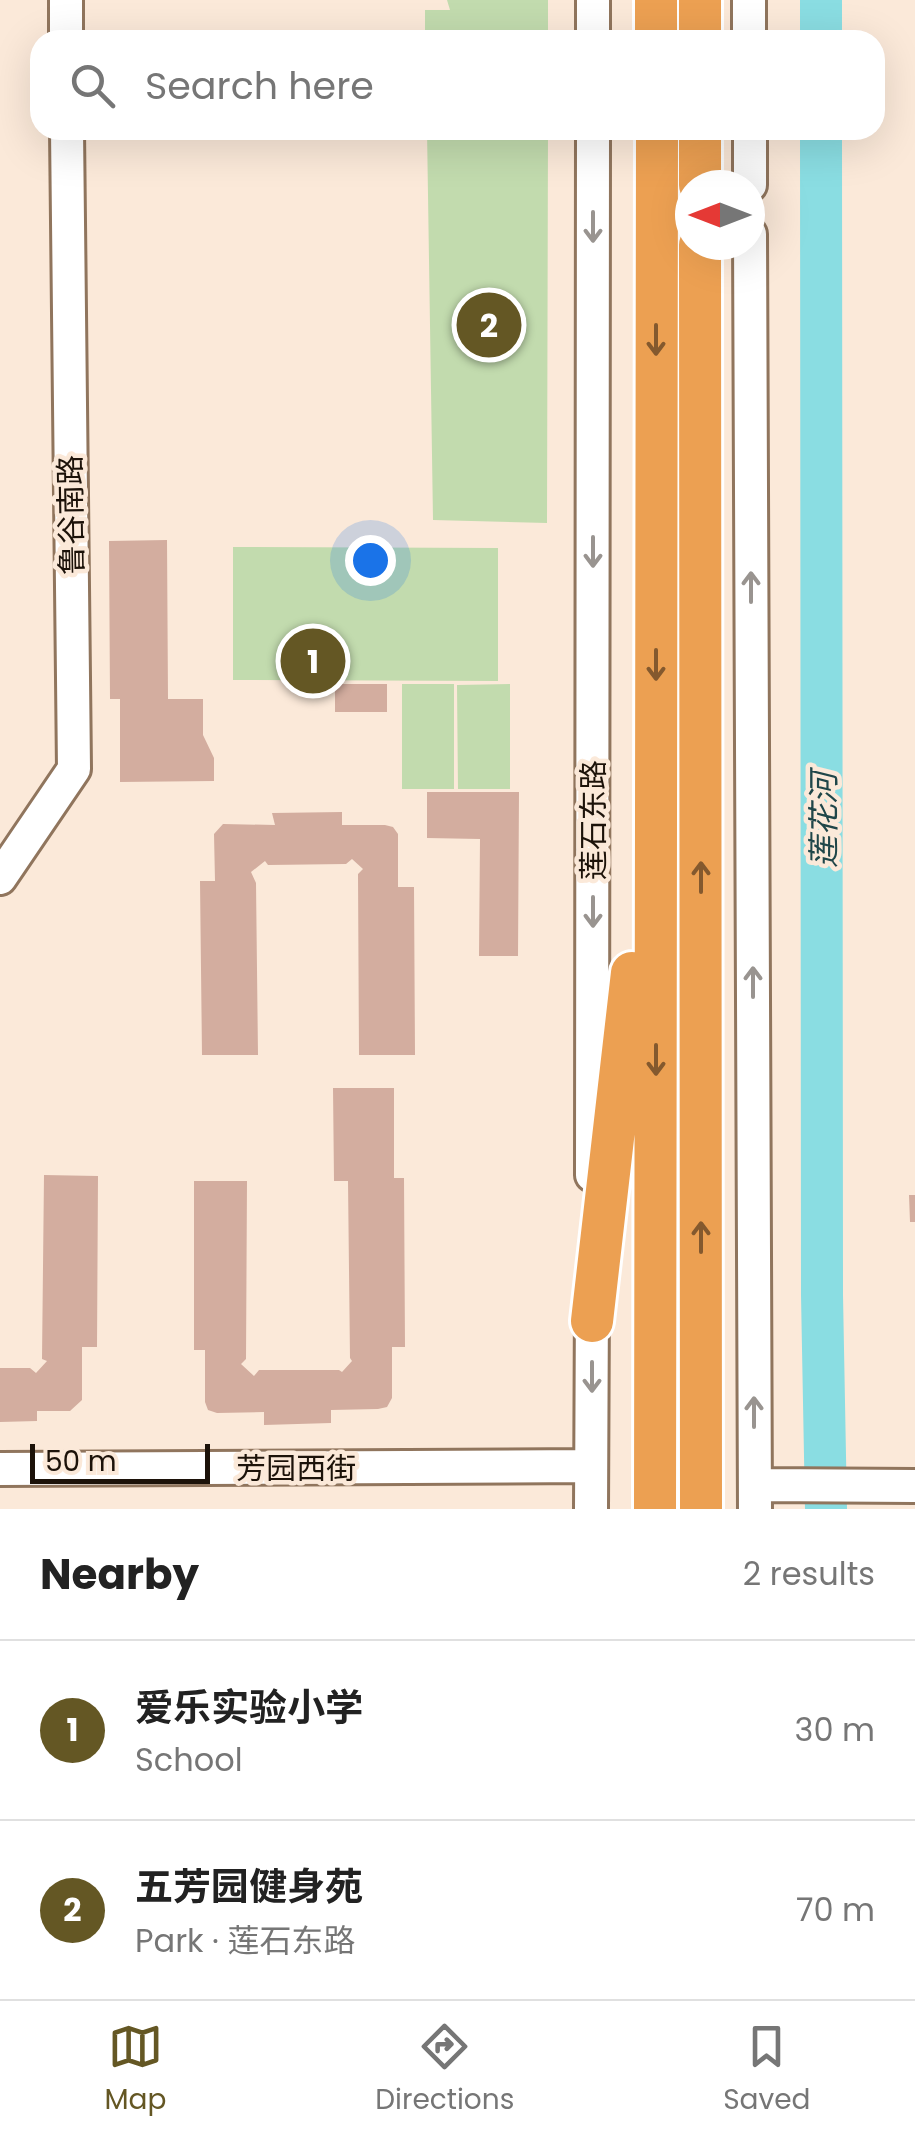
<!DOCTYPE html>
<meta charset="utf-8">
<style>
body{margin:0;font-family:Poppins,"Noto Sans SC",sans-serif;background:#f2f2f2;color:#222}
.compass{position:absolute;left:675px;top:170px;width:90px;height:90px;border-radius:50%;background:#fff;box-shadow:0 10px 40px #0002;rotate:270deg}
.scale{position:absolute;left:30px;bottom:25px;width:180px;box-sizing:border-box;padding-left:10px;border:5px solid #1c1209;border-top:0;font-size:28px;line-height:35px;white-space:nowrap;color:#1c1209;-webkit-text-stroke:8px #fbe9d9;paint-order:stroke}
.you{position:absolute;left:370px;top:560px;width:35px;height:35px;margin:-25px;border:8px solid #fff;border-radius:50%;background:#1a73e8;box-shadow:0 0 0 15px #1a73e833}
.badge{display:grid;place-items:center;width:65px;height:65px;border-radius:50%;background:#645724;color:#fff;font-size:32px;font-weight:700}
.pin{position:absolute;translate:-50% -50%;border:5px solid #fff;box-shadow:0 2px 10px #0006}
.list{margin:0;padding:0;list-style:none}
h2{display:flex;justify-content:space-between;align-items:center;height:130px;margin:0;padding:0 40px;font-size:42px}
h2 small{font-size:32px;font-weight:400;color:#767676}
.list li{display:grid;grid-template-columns:65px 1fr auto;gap:30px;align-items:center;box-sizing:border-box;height:180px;padding:0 40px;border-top:2px solid #e0e0e0}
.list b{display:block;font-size:38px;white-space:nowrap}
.list p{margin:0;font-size:32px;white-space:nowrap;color:#767676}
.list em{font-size:32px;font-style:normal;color:#767676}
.icon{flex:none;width:55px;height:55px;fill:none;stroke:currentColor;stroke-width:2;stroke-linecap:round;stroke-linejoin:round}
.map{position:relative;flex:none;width:915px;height:1509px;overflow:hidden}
.search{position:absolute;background:#fff;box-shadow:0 10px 40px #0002;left:30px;right:30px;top:30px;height:110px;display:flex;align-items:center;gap:25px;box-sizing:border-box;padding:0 35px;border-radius:30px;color:#767676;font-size:38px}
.sheet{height:490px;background:#fff}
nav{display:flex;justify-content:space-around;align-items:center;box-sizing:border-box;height:140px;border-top:2px solid #e0e0e0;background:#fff;font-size:28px;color:#767676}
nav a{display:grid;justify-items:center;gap:5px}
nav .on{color:#645724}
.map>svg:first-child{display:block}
.green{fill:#c2dbae}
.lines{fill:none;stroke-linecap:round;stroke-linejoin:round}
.river{stroke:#8adde2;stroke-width:42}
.building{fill:#d3ad9f}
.tertiary-casing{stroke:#90755d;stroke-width:38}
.trunk-casing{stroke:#fff;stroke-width:48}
.tertiary{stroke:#fff;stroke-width:32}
.trunk{stroke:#eca052;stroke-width:42}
.oneway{stroke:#999490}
.oneway2{stroke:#84592e}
.labels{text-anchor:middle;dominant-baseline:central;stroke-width:9;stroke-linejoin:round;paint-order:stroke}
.street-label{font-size:30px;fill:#1c1209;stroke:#fbe9d9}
.water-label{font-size:32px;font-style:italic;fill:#1f4649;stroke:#fbe9d9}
</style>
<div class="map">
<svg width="915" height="1509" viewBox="0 0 915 1509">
<rect width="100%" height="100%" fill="#fbe9d9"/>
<!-- green -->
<path class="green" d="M447,0H548V40H425V10H450Z
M427,130H548L547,523L433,520Z
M233,547L498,548V681L233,680Z
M402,684H454V789H402Z
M510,684V789H458L457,685Z"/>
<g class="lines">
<!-- river -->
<path class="river" d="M821,0V40
M821,130L822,1295L826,1509"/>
</g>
<!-- building -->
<path class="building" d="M167,540L168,699H203V735L214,758V781L120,782V699H110L109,541Z
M335,684H387V712H335Z
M427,792H519L518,956H479L480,839L427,838Z
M342,812V825H385L393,827L398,834V887H414L415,1055H359L358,874L363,869L352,859L346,864L268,865L265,861L251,872L256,883L258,1055H202L200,881H215L214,834L223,824L275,825L272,813Z
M333,1088H394V1178H404L405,1347H392V1398L387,1407L378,1409L331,1410V1423L264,1425V1412L217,1413L208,1410L205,1402V1350H194V1181H247L246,1359L241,1364L254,1376L259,1370H339L342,1372L352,1361L350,1358L348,1181H334Z
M44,1175L98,1176L97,1347H82V1400L70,1411H37V1421L0,1422V1368H30L36,1373L47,1361L42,1359Z
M909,1195H915V1222H910Z"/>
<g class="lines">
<!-- tertiary casing -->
<g class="tertiary-casing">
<path id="tertiary" d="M66,0V40
M749,0V40
M593,40V0
M750,130V185
M750,234L755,1509
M0,878L74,769L67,130
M592,1175L593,130
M0,1469L591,1466
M755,1485L915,1486
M591,1509L592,1299"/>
</g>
<!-- trunk casing -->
<g class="trunk-casing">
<path id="trunk" d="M656,0V40
M700,40V0
M700,130V185
M700,245L701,1509
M592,1321L632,973
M655,1509L657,130"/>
</g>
<!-- tertiary -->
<use href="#tertiary" class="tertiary"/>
<!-- trunk -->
<use href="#trunk" class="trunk"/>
</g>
<!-- one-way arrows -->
<defs><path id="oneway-shaft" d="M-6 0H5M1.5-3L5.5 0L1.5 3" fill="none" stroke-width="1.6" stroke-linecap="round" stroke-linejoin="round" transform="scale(2.5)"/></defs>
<g class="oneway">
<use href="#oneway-shaft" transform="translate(593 227) rotate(90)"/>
<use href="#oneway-shaft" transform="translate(593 552) rotate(90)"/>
<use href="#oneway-shaft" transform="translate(751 587) rotate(-90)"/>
<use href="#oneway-shaft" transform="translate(593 912) rotate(90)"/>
<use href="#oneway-shaft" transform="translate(753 982) rotate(-90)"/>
<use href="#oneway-shaft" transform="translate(592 1377) rotate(90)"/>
<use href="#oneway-shaft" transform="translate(754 1412) rotate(-90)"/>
</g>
<g class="oneway2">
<use href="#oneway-shaft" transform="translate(656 340) rotate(90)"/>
<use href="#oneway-shaft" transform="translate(656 665) rotate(90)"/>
<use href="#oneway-shaft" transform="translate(701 877) rotate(-90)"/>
<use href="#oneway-shaft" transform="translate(656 1060) rotate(90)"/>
<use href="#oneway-shaft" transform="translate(701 1237) rotate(-90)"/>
</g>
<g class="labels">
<!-- street labels -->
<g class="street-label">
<text transform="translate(71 515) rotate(-91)">鲁谷南路</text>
<text transform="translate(593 820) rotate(-90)">莲石东路</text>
<text x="296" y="1468">芳园西街</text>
</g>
<!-- water labels -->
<g class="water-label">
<text transform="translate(823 820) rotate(-90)">莲花河</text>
</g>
</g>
</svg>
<svg class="compass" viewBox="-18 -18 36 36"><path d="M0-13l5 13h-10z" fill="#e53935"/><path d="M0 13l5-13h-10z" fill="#767676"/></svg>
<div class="scale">50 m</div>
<div class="you"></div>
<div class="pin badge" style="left:313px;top:661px">1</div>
<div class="pin badge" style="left:489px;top:325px">2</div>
<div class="search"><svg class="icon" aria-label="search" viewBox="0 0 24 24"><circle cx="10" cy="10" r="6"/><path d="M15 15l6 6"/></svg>Search here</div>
</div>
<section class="sheet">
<h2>Nearby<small>2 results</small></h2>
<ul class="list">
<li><span class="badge">1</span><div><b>爱乐实验小学</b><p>School</p></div><em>30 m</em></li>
<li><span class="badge">2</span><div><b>五芳园健身苑</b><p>Park · 莲石东路</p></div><em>70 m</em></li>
</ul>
</section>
<nav>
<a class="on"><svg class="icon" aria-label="map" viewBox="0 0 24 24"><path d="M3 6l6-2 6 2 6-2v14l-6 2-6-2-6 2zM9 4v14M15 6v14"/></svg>Map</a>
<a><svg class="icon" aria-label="directions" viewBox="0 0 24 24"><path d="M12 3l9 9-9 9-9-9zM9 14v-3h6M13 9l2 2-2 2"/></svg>Directions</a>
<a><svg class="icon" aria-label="saved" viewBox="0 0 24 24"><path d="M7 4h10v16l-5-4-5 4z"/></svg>Saved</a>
</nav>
